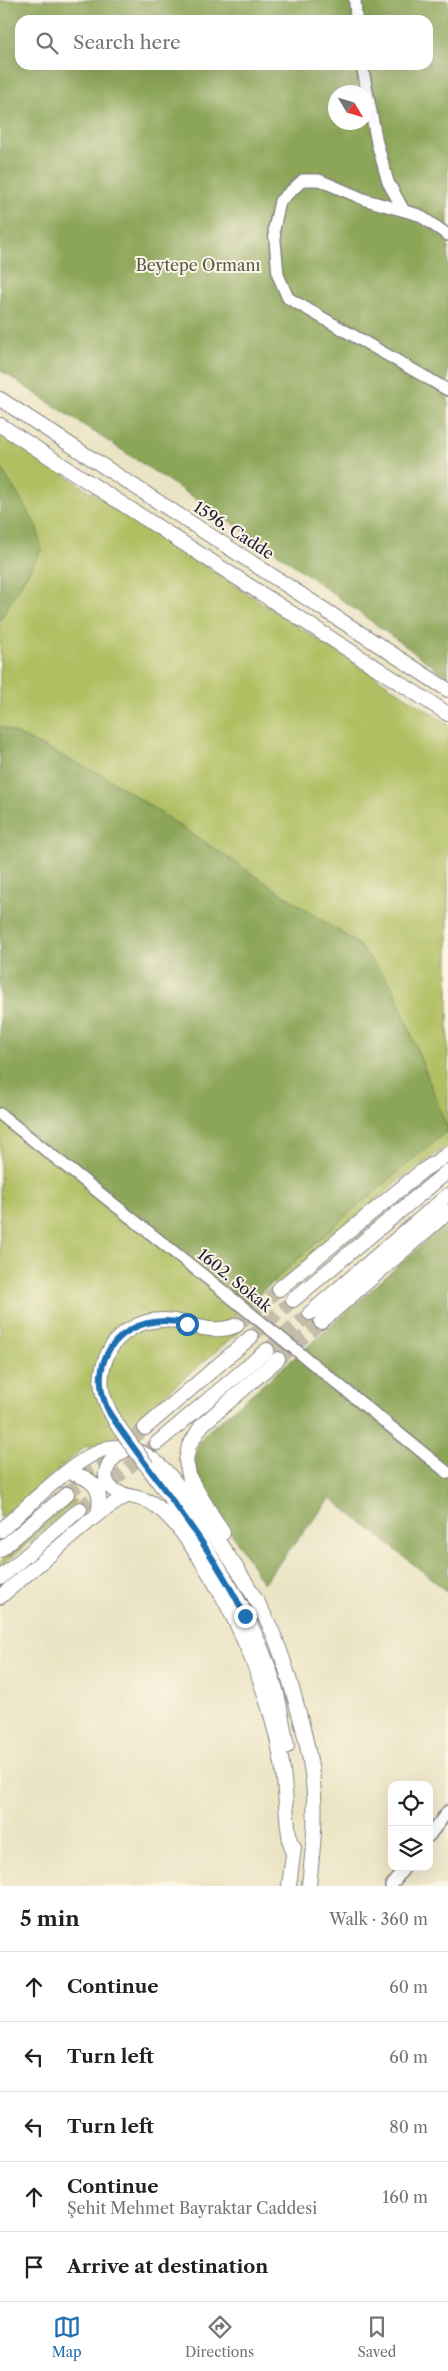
<!DOCTYPE html>
<meta charset="utf-8">
<style>
body{margin:0;font-family:"Libre Caslon Text",serif;background:#f6f6f6;color:#202124}
.controls{position:absolute;right:15px;bottom:15px;display:grid;overflow:hidden;border-radius:10px;box-shadow:0 5px 20px #0002}
.controls button{width:45px;height:45px;display:grid;place-items:center;padding:0;border:0;border-bottom:1px solid #e0e0e0;background:#fff;color:#202124;font:25px sans-serif}
.compass{position:absolute;left:328px;top:85px;width:45px;height:45px;border-radius:50%;background:#fff;box-shadow:0 5px 20px #0002;rotate:128deg}
.stop{position:absolute;width:15px;height:15px;margin:-11px;border:4px solid #1f6fb2;border-radius:50%;background:#fff}
.stop.end{background:#1f6fb2;border-color:#fff;box-shadow:0 1px 5px #0008}
.list{margin:0;padding:0;list-style:none}
h2{display:flex;justify-content:space-between;align-items:center;height:65px;margin:0;padding:0 20px;font-size:21px}
h2 small{font-size:16px;font-weight:400;color:#757577}
.list li{display:grid;grid-template-columns:32px 1fr auto;gap:15px;align-items:center;box-sizing:border-box;height:70px;padding:0 20px;border-top:1px solid #e0e0e0}
.list b{display:block;font-size:19px;white-space:nowrap}
.list p{margin:0;font-size:16px;white-space:nowrap;color:#757577}
.list em{font-size:16px;font-style:normal;color:#757577}
.icon{flex:none;width:28px;height:28px;fill:none;stroke:currentColor;stroke-width:2;stroke-linecap:round;stroke-linejoin:round}
.map{position:relative;flex:none;width:448px;height:1886px;overflow:hidden}
.search{position:absolute;background:#fff;box-shadow:0 5px 20px #0002;left:15px;right:15px;top:15px;height:55px;display:flex;align-items:center;gap:12px;box-sizing:border-box;padding:0 18px;border-radius:15px;color:#757577;font-size:19px}
.sheet{height:415px;background:#fff}
nav{display:flex;justify-content:space-around;align-items:center;box-sizing:border-box;height:70px;border-top:1px solid #e0e0e0;background:#fff;font-size:14px;color:#757577}
nav a{display:grid;justify-items:center;gap:2px}
nav .on{color:#1f6fb2}
.map>svg:first-child{display:block}
.green{fill:#b0bf62;stroke:#69704e}
.forest{fill:#8ca658;stroke:#57644a;fill-rule:evenodd}
.lines{fill:none;stroke-linecap:round;stroke-linejoin:round}
.major-tunnel{stroke:#c3bda9;stroke-width:14;stroke-dasharray:14 7;stroke-linecap:butt}
.minor-casing{stroke:#868380;stroke-width:14}
.major-casing{stroke:#868380;stroke-width:16}
.minor{stroke:#fff;stroke-width:11}
.major{stroke:#fff;stroke-width:14}
.major-bridge-casing{stroke:#868380;stroke-width:16;stroke-linecap:butt}
.major-bridge{stroke:#fff;stroke-width:14}
.route{stroke:#1f6fb2;stroke-width:6}
.labels{text-anchor:middle;dominant-baseline:central;stroke-width:4;stroke-linejoin:round;paint-order:stroke}
.park-label{font-size:16px;fill:#545949;stroke:#fcf5e5}
.street-label{font-size:16px;fill:#22223b;stroke:#fcf5e5}
</style>
<div class="map">
<svg width="448" height="1886" viewBox="0 0 448 1886">
<rect width="100%" height="100%" fill="#fcf5e5"/>
<filter id="ink" filterUnits="userSpaceOnUse"><feTurbulence type="fractalNoise" baseFrequency=".02" numOctaves="2"/><feDisplacementMap in="SourceGraphic" scale="10" xChannelSelector="R" yChannelSelector="G"/><feConvolveMatrix kernelMatrix="1 2 1 2 8 2 1 2 1" color-interpolation-filters="sRGB"/></filter>
<filter id="wash" filterUnits="userSpaceOnUse"><feTurbulence type="fractalNoise" baseFrequency=".0096" numOctaves="4" result="noise"/><feDisplacementMap in="SourceGraphic" scale="20" xChannelSelector="R" yChannelSelector="G"/><feGaussianBlur stdDeviation="1.12" result="paint"/><feColorMatrix in="noise" values="0 0 0 0 0 0 0 0 0 0 0 0 0 0 0 0 0 1.4 0 .05"/><feComposite in="paint" operator="in"/></filter>
<g filter="url(#wash)">
<rect width="100%" height="100%" fill="#ebe4c4"/>
<!-- green -->
<path class="green" d="M0,433L448,724V1146L398,1181L277,1284L271,1283L230,1320L242,1329L108,1443L85,1447L0,1518Z
M73,1499L76,1502L0,1567V1562Z"/>
<!-- forest -->
<path class="forest" d="M0,0H448V677L272,549L0,370ZM20,20H428V65H20ZM336,92H366V122H336Z
M0,466L36,525L42,549L0,620Z
M0,726L108,778L358,944L393,987L448,1130L348,1214L246,1306L0,1109Z
M448,1221V1592L331,1498L263,1583L198,1480C193,1459 192,1452 206,1433L329,1328Z"/>
</g>
<g filter="url(#ink)">
<g class="lines">
<!-- major-tunnel -->
<path class="major-tunnel" d="M237,1325L279,1289
M251,1337L293,1300
M267,1350L310,1313
M278,1359L321,1322
M67,1494L145,1428
M80,1509L157,1443"/>
<!-- minor casing -->
<g class="minor-casing">
<path id="minor" d="M355,0L356,20
M362,65L377,143L388,182L403,209
M448,235L419,215L366,200L319,180H303L280,201L274,229L278,275L288,298L448,390
M0,1114L213,1283L448,1473
M429,1836L448,1811
M391,1886L405,1867"/>
</g>
<!-- major casing -->
<g class="major-casing">
<path id="major" d="M0,399L448,690
M0,425L448,714
M279,1289L422,1171L448,1154
M293,1300L448,1171
M310,1313L448,1195
M321,1322L448,1212
M145,1428L251,1337
M120,1429C105,1406 95,1385 106,1358C116,1331 145,1316 174,1321C197,1325 213,1335 237,1325
M157,1443L267,1350
M127,1449C117,1455 108,1460 106,1473C103,1498 138,1494 152,1503C172,1516 186,1538 199,1557C238,1616 271,1695 282,1764C287,1794 285,1826 293,1855
M147,1466C198,1536 252,1606 276,1690C281,1708 283,1728 287,1746
M68,1472C92,1478 104,1487 98,1514
M0,1531C24,1510 85,1447 115,1447C156,1447 176,1483 197,1512C224,1549 253,1589 272,1631C284,1658 292,1688 300,1717C307,1743 313,1769 314,1795C316,1826 312,1856 309,1886
M223,1533L190,1479L186,1461L189,1446L202,1425L278,1359
M0,1550L67,1494
M0,1578L80,1509
M0,1597L98,1514L126,1496
M289,1886L294,1847"/>
</g>
<!-- minor -->
<use href="#minor" class="minor"/>
<!-- major -->
<use href="#major" class="major"/>
<!-- major-bridge casing -->
<g class="major-bridge-casing">
<path id="major-bridge" d="M120,1429L147,1466"/>
</g>
<!-- major-bridge -->
<use href="#major-bridge" class="major-bridge"/>
</g>
</g>
<g class="lines" filter="url(#ink)">
<!-- route -->
<path class="route" d="M187,1324C128,1308 80,1358 110,1414C156,1482 210,1543 245,1616"/>
</g>
<g class="labels">
<!-- park labels -->
<g class="park-label">
<text x="198" y="265">Beytepe Ormanı</text>
</g>
<!-- street labels -->
<g class="street-label">
<text transform="translate(234 530) rotate(33)">1596. Cadde</text>
<text transform="translate(235 1280) rotate(39)">1602. Sokak</text>
</g>
</g>
</svg>
<div class="controls">
<button><svg class="icon" aria-label="locate" viewBox="0 0 24 24"><circle cx="12" cy="12" r="6"/><path d="M12 2v4M12 18v4M2 12h4M18 12h4"/></svg></button>
<button><svg class="icon" aria-label="layers" viewBox="0 0 24 24"><path d="M12 4l9 5-9 5-9-5zM3 14l9 5 9-5"/></svg></button>
</div>
<svg class="compass" viewBox="-18 -18 36 36"><path d="M0-13l5 13h-10z" fill="#e53935"/><path d="M0 13l5-13h-10z" fill="#757577"/></svg>
<div class="stop" style="left:187px;top:1324px"></div>
<div class="stop end" style="left:245px;top:1616px"></div>
<div class="search"><svg class="icon" aria-label="search" viewBox="0 0 24 24"><circle cx="10" cy="10" r="6"/><path d="M15 15l6 6"/></svg>Search here</div>
</div>
<section class="sheet">
<h2>5 min<small>Walk · 360 m</small></h2>
<ul class="list">
<li><svg class="icon" aria-label="ahead" viewBox="0 0 24 24"><path d="M12 20V5M6 11l6-6 6 6"/></svg><div><b>Continue</b></div><em>60 m</em></li>
<li><svg class="icon" aria-label="left" viewBox="0 0 24 24"><path d="M17 20v-9H6M10 6l-5 5 5 5"/></svg><div><b>Turn left</b></div><em>60 m</em></li>
<li><svg class="icon" aria-label="left" viewBox="0 0 24 24"><path d="M17 20v-9H6M10 6l-5 5 5 5"/></svg><div><b>Turn left</b></div><em>80 m</em></li>
<li><svg class="icon" aria-label="ahead" viewBox="0 0 24 24"><path d="M12 20V5M6 11l6-6 6 6"/></svg><div><b>Continue</b><p>Şehit Mehmet Bayraktar Caddesi</p></div><em>160 m</em></li>
<li><svg class="icon" aria-label="arrive" viewBox="0 0 24 24"><path d="M6 21V4h12l-3 4 3 4H6"/></svg><div><b>Arrive at destination</b></div></li>
</ul>
</section>
<nav>
<a class="on"><svg class="icon" aria-label="map" viewBox="0 0 24 24"><path d="M3 6l6-2 6 2 6-2v14l-6 2-6-2-6 2zM9 4v14M15 6v14"/></svg>Map</a>
<a><svg class="icon" aria-label="directions" viewBox="0 0 24 24"><path d="M12 3l9 9-9 9-9-9zM9 14v-3h6M13 9l2 2-2 2"/></svg>Directions</a>
<a><svg class="icon" aria-label="saved" viewBox="0 0 24 24"><path d="M7 4h10v16l-5-4-5 4z"/></svg>Saved</a>
</nav>
